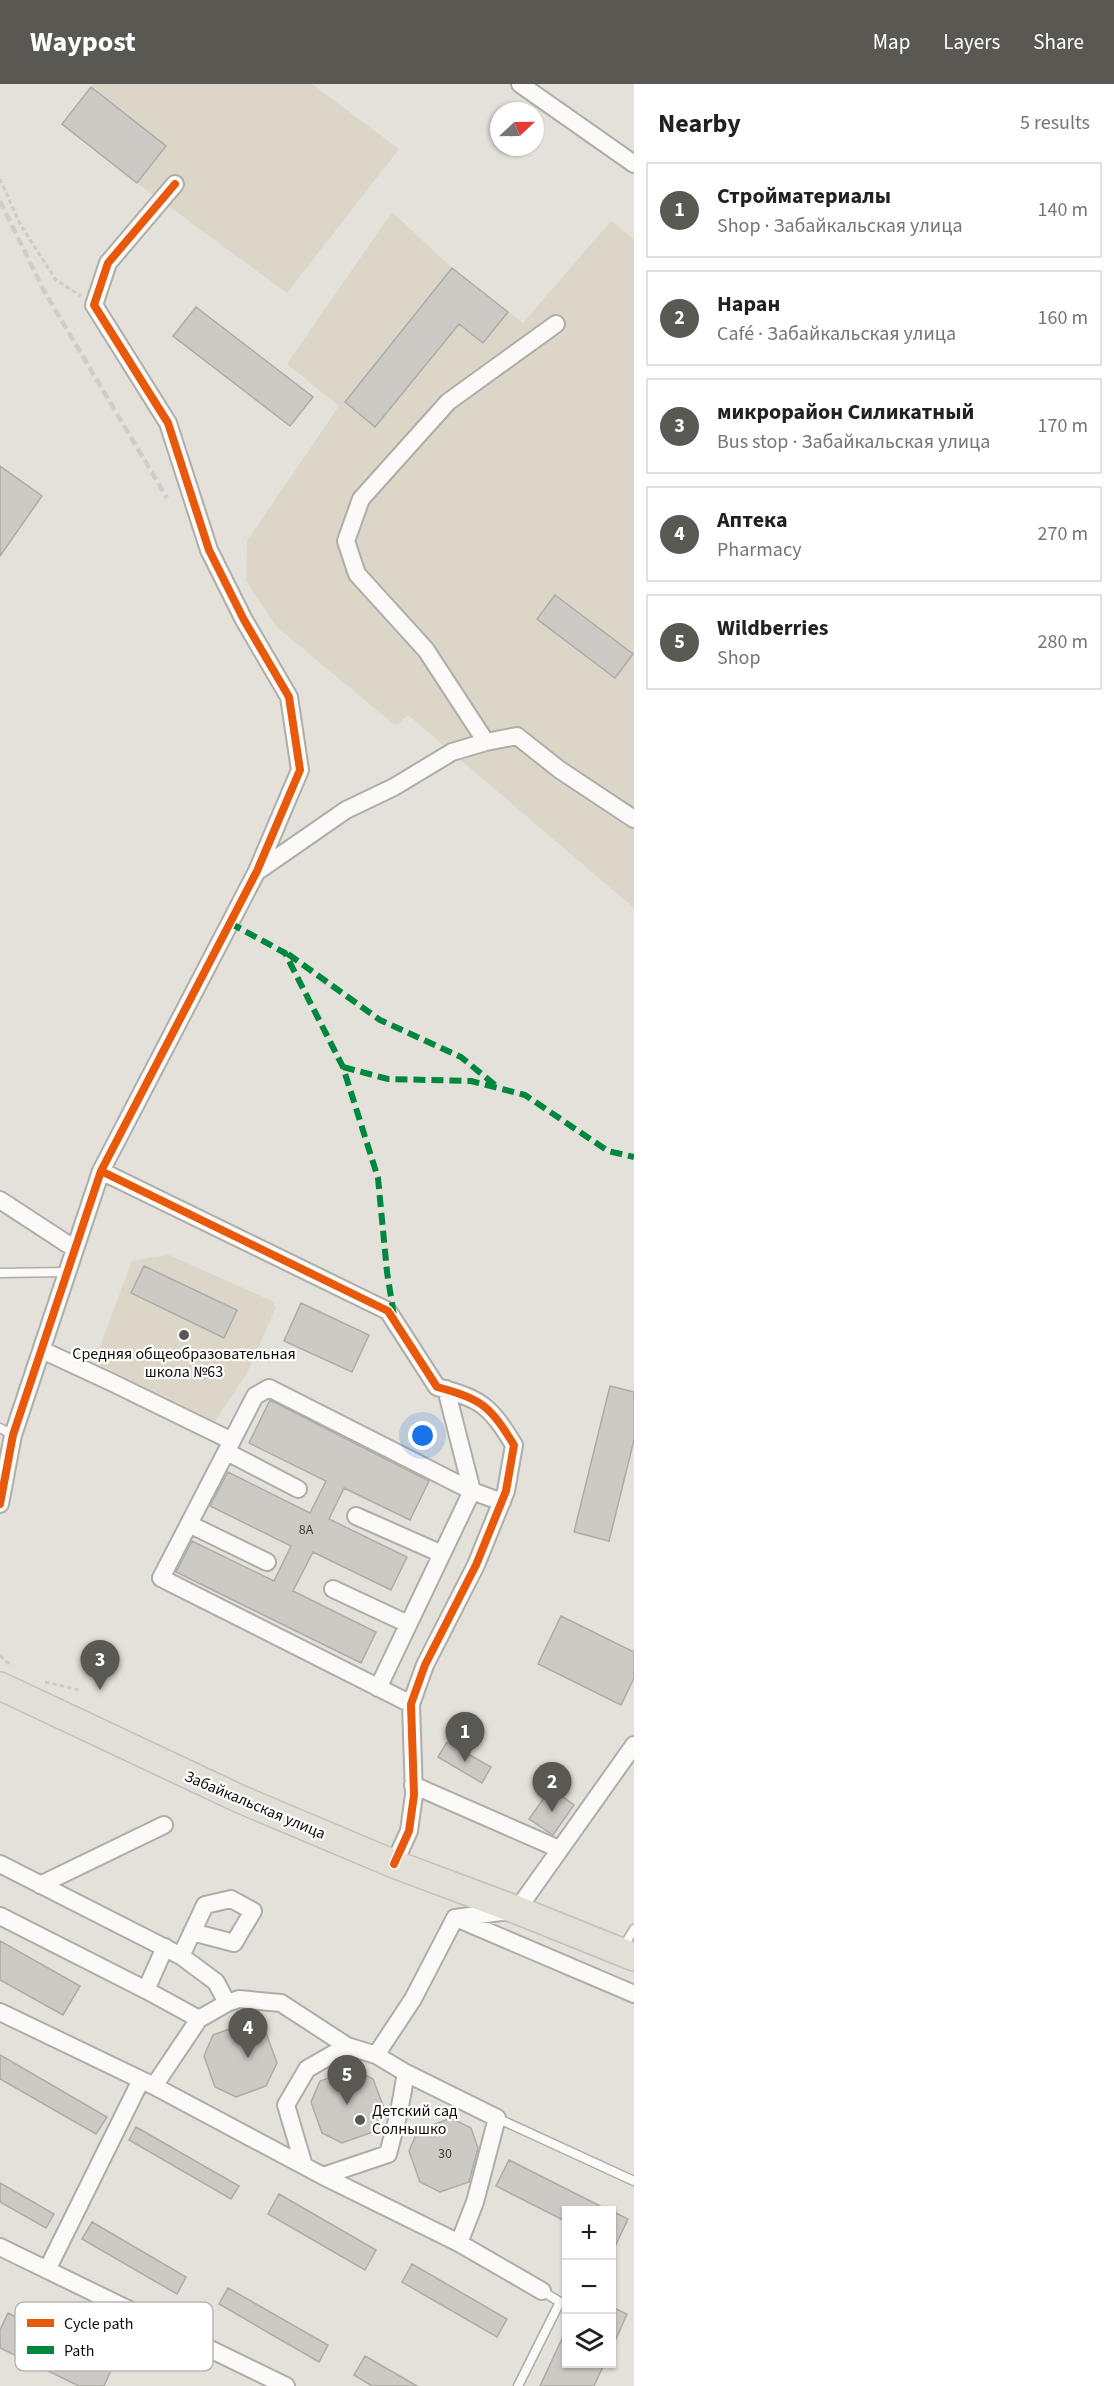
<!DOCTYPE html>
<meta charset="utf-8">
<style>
body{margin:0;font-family:"Source Sans 3",sans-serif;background:#f6f6f6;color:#202124}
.controls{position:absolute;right:18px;bottom:18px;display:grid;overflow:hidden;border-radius:0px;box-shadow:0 2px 4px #0004}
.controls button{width:54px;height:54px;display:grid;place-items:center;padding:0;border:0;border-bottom:2px solid #e0e0e0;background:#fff;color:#202124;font:30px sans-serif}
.compass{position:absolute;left:490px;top:18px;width:54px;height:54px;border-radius:50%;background:#fff;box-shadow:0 2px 4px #0004;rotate:68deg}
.you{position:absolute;left:423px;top:1352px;width:21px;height:21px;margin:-15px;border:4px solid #fff;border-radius:50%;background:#1a73e8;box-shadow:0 0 0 9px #1a73e833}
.badge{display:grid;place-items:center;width:39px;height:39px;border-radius:50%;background:#5a5853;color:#fff;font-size:20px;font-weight:700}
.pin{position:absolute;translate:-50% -50px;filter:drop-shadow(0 2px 3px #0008)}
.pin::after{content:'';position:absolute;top:32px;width:21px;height:18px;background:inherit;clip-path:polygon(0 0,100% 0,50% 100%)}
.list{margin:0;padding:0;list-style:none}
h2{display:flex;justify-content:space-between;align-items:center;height:78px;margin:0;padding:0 24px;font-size:26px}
h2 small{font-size:20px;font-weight:400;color:#757577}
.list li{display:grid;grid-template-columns:39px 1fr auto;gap:18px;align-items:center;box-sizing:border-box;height:96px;margin:0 12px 12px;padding:0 12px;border:2px solid #e0e0e0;border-radius:0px}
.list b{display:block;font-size:22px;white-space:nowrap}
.list p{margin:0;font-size:20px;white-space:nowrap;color:#757577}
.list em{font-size:20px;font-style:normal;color:#757577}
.icon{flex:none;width:33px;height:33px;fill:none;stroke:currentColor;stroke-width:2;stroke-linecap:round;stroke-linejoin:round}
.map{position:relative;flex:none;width:634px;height:2302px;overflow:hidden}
header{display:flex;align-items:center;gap:36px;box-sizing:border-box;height:84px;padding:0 30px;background:#5a5853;color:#fff}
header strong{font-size:28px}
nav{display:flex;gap:33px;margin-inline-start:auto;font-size:21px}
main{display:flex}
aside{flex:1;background:#fff}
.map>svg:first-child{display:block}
.built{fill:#dbd6c8}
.building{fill:#cdcac5;stroke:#adaba6;stroke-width:1.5}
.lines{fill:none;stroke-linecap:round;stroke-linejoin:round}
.lane-casing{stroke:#afada8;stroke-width:11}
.street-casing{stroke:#afada8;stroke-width:20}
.primary-casing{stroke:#c1c0bc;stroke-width:30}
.path{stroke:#cbcbc9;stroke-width:3;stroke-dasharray:4.5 3;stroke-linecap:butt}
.lane{stroke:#fbfaf9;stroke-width:8}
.street{stroke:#fbfaf9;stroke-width:16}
.primary{stroke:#e2dfd7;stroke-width:27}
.rail{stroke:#cecdcc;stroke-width:4.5;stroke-dasharray:9 4.5;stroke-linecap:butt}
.quiet{stroke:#00873e;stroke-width:6;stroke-dasharray:12 6;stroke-linecap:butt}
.cycleway-casing{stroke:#fff;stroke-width:11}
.cycleway{stroke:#e8590c;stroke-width:8}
.poi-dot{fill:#5a5853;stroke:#fff;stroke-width:2}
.labels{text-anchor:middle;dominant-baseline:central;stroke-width:4.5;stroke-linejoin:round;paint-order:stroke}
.number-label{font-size:14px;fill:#413f3b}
.poi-label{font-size:16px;fill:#100e0a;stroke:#fff}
.street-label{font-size:16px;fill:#100e0a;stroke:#fff}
.key{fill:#fff;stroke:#b7b7b6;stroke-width:1.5}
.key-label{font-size:16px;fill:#100e0a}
</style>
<header>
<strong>Waypost</strong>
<nav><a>Map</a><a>Layers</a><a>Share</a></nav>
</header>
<main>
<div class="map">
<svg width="634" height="2302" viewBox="0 0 634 2302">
<rect width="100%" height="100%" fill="#e4e1da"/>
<!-- built -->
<path class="built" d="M93,0H312L399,65L287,209L137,99L62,40Z
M392,128L452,184L523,239L611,137L634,155V824L408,631L396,642L277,543L246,497L247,457L339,322L287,280Z
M169,1171L272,1217L276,1223L247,1289L215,1337L94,1278L132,1177Z"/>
<!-- building -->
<path class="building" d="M91,3L166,62L137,99L62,40Z
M452,184L508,228L483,259L459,240L375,343L345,318Z
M196,223L313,313L290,342L173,252Z
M0,382L42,412L0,472Z
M555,511L633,570L615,594L537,535Z
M144,1182L237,1226L224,1254L131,1209Z
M301,1219L369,1251L352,1288L284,1257Z
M610,1302L634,1308V1356L609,1457L574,1448Z
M270,1316L429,1397L410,1436L344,1404L329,1435L407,1473L391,1506L313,1468L293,1507L376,1548L361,1579L176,1488L192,1457L274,1497L291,1462L210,1422L228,1388L310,1429L326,1397L249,1359Z
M561,1532L634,1568V1594L621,1621L538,1580Z
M447,1658L491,1683L482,1699L438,1673Z
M551,1704L574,1721L553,1751L529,1735Z
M0,1857L80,1902L63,1931L0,1896Z
M246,1939L266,1949L277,1979L266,2002L236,2013L215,2003L204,1972L213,1951Z
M0,1971L107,2033L96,2050L0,1995Z
M353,1985L373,1995L384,2024L373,2048L342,2059L322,2049L311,2018L320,1997Z
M451,2034L471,2044L478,2064L469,2098L440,2108L420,2098L409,2067L418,2046Z
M136,2043L239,2102L231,2115L129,2056Z
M509,2076L610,2127H567V2138L496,2102Z
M0,2099L54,2130L46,2144L0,2118Z
M279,2110L376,2166L365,2186L268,2130Z
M612,2127L628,2135L612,2169Z
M92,2138L186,2193L177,2210L82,2155Z
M412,2180L507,2235L497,2253L402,2198Z
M228,2204L328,2261L319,2278L219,2220Z
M612,2223L627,2230L612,2264Z
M8,2229L114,2280L104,2302H79L0,2264V2246Z
M567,2244V2280H604L594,2302H540Z
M365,2272L417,2302H372L354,2291Z"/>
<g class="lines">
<!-- lane casing -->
<g class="lane-casing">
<path id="lane" d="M0,1189L67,1188
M0,1344L13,1351
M622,1865L634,1845
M497,2034L634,2097
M518,2302L560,2218L542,2207"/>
</g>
<!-- street casing -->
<g class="street-casing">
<path id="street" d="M520,0L634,80
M486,658L517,652L560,686L634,735
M258,787L346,726L394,703L452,668L486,658L426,566L357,490L346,457L361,415L448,318L556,240
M101,1087L388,1227L437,1303C482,1315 490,1322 514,1361L506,1407L476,1481L425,1581L411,1620L414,1711L409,1747L394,1780
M0,1116L75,1165
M42,1266L113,1299L232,1357
M227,1368L298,1405
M0,1420L13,1351L101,1087L257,787L300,686L289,613L244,536L209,466L168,339L94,221L108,179L175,100
M356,1432L442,1470
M189,1440L267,1478
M333,1505L408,1540
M378,1604L472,1407L446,1305
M411,1620L161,1494L255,1312L269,1304L472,1407L502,1418
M413,1701L559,1765
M0,1780L181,1872L205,1821L231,1815L253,1827L234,1859L192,1848
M40,1801L164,1741
M0,1832L146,1906
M456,1834L634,1910
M181,1872L216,1898L227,1919L199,1935
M227,1919L239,1915L281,1919L347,1962L376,1971L413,1915L455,1834L517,1826L634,1661
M0,1928L154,2002L323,2092L459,2159L542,2207
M406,1989L497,2034L475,2118L459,2159
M154,2002L199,1935L146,1906L165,1863
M304,2082L286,2021L307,1985L347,1962
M323,2092L388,2070L399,2028L406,1989L376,1971
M0,2163L286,2302
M47,2186L141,1996"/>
</g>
<!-- primary casing -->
<g class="primary-casing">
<path id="primary" d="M0,1602L240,1715L394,1780L517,1826L634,1873"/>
</g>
<!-- path -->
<path class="path" d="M0,95L20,140L56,196L81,212
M0,1572L12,1582
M45,1598L79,1606"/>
<!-- lane -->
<use href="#lane" class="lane"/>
<!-- street -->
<use href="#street" class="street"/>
<!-- primary -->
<use href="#primary" class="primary"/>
<!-- rail -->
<path class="rail" d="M0,117L44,207L167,414"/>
<!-- quiet -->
<path class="quiet" d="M230,839L285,869L343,983L378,1094L387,1188L394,1232
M288,870L380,936L461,973L495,1001
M343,983L388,995L471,997L525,1011L608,1067L634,1073"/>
<!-- cycleway casing -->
<g class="cycleway-casing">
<path id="cycleway" d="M101,1087L388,1227L437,1303C482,1315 490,1322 514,1361L506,1407L476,1481L425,1581L411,1620L414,1711L409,1747L394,1780
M0,1420L13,1351L101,1087L257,787L300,686L289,613L244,536L209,466L168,339L94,221L108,179L175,100"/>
</g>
<!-- cycleway -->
<use href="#cycleway" class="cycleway"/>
</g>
<!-- markers -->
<g class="poi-dot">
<circle cx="184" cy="1251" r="6"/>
<circle cx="360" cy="2036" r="6"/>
</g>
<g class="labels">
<!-- number labels -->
<g class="number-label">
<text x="306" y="1446">8А</text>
<text x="445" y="2070">30</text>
</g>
<!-- poi labels -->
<g class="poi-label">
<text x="184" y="1270">Средняя общеобразовательная<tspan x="184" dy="18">школа №63</tspan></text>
<text x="372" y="2027" text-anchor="start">Детский сад<tspan x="372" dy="18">Солнышко</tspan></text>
</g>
<!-- street labels -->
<g class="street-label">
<text transform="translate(255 1721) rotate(23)">Забайкальская улица</text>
</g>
</g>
<!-- legend -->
<rect x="15" y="2218" width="198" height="69" rx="9" class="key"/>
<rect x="27" y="2235" width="27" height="8" fill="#e8590c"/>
<rect x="27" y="2262" width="27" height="8" fill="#00873e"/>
<g class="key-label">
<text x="64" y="2245">Cycle path</text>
<text x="64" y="2272">Path</text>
</g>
</svg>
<div class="controls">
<button>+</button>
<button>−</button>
<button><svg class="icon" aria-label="layers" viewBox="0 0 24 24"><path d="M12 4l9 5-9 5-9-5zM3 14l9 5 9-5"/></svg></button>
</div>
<svg class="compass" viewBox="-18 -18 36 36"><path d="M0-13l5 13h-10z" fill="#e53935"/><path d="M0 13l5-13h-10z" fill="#757577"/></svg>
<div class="you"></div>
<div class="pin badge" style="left:465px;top:1678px">1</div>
<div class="pin badge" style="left:552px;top:1728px">2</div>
<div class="pin badge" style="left:100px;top:1606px">3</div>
<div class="pin badge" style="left:248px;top:1974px">4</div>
<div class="pin badge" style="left:347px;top:2021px">5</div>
</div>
<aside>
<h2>Nearby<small>5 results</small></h2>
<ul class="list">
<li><span class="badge">1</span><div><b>Стройматериалы</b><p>Shop · Забайкальская улица</p></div><em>140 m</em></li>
<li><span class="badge">2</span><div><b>Наран</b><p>Café · Забайкальская улица</p></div><em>160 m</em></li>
<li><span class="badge">3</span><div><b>микрорайон Силикатный</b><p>Bus stop · Забайкальская улица</p></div><em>170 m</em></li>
<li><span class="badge">4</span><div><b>Аптека</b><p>Pharmacy</p></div><em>270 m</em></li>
<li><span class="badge">5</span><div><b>Wildberries</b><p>Shop</p></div><em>280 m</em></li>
</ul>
</aside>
</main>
